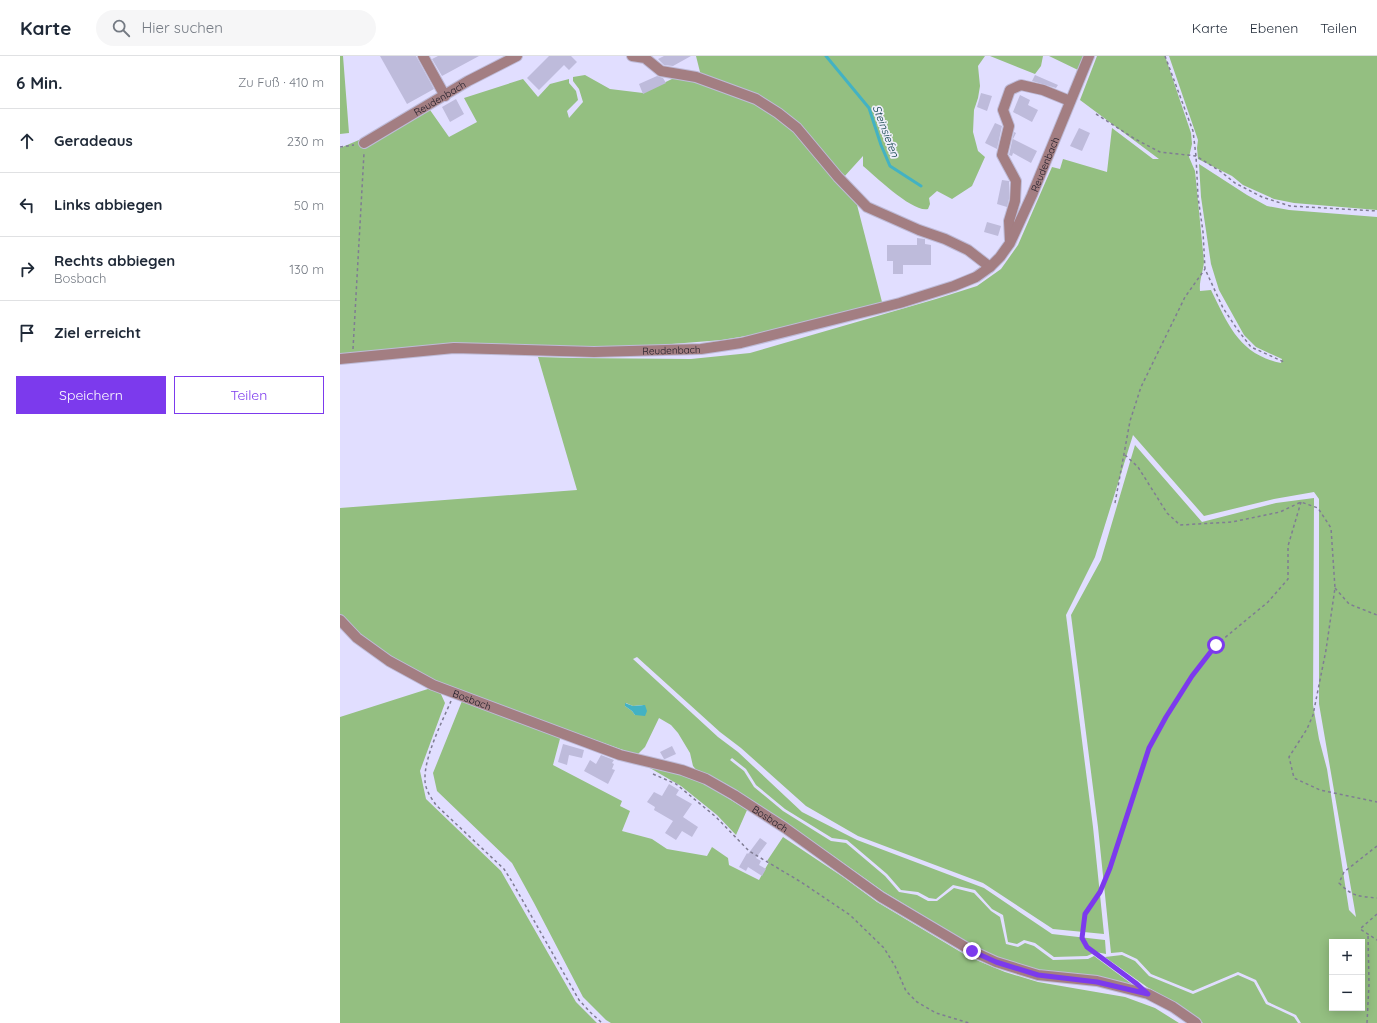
<!DOCTYPE html>
<html lang="de">
<meta charset="utf-8">
<style>
body{margin:0;font-family:Quicksand,sans-serif;background:#f6f6f7;color:#1f2937}
.controls{position:absolute;right:12px;bottom:12px;display:grid;overflow:hidden;border-radius:0px;box-shadow:0 2px 10px #0003}
.controls button{width:36px;height:36px;display:grid;place-items:center;padding:0;border:0;border-bottom:1px solid #e0e1e3;background:#fff;color:#1f2937;font:20px sans-serif}
.stop{position:absolute;width:12px;height:12px;margin:-9px;border:3px solid #7c3aed;border-radius:50%;background:#fff}
.stop.end{background:#7c3aed;border-color:#fff;box-shadow:0 1px 4px #0008}
.list{margin:0;padding:0;list-style:none}
h2{display:flex;justify-content:space-between;align-items:center;height:52px;margin:0;padding:0 16px;font-size:17px}
h2 small{font-size:13px;font-weight:400;color:#747a83}
.list li{display:grid;grid-template-columns:26px 1fr auto;gap:12px;align-items:center;box-sizing:border-box;height:64px;padding:0 16px;border-top:1px solid #e0e1e3}
.list b{display:block;font-size:15px;white-space:nowrap}
.list p{margin:0;font-size:13px;white-space:nowrap;color:#747a83}
.list em{font-size:13px;font-style:normal;color:#747a83}
.actions{display:flex;gap:8px;padding:12px 16px}
.actions a{flex:1;padding:9px 0;border:1px solid #7c3aed;border-radius:0px;text-align:center;font-size:14px;color:#7c3aed}
.actions .main{background:#7c3aed;color:#fff}
.icon{flex:none;width:22px;height:22px;fill:none;stroke:currentColor;stroke-width:2;stroke-linecap:round;stroke-linejoin:round}
.map{position:relative;flex:none;width:1037px;height:967px;overflow:hidden}
header{display:flex;align-items:center;gap:24px;box-sizing:border-box;height:56px;padding:0 20px;background:#fff;border-bottom:1px solid #e0e1e3}
header strong{font-size:19px}
nav{display:flex;gap:22px;margin-inline-start:auto;font-size:14px}
.search{width:280px;height:36px;background:#f6f6f7;display:flex;align-items:center;gap:10px;box-sizing:border-box;padding:0 14px;border-radius:22px;color:#747a83;font-size:15px}
main{display:flex}
aside{flex:1;background:#fff}
.map>svg:first-child{display:block}
.green{fill:#94bf81;fill-rule:evenodd}
.water{fill:#43b2c3}
.lines{fill:none;stroke-linecap:round;stroke-linejoin:round}
.stream{stroke:#43b2c3;stroke-width:3}
.building{fill:#bebbdb}
.minor-casing{stroke:#bebbd8;stroke-width:12}
.path{stroke:#7f7c93;stroke-width:1.5;stroke-dasharray:3 3;stroke-linecap:butt}
.minor{stroke:#a37e82;stroke-width:10}
.route{stroke:#7c3aed;stroke-width:5}
.labels{text-anchor:middle;dominant-baseline:central;stroke-width:3.5;stroke-linejoin:round;paint-order:stroke}
.street-label{font-size:10px;fill:#1c1a26;stroke:#efeefb}
.water-label{font-size:11px;font-style:italic;fill:#093d44;stroke:#efeefb}
</style>
<header>
<strong>Karte</strong>
<div class="search"><svg class="icon" aria-label="search" viewBox="0 0 24 24"><circle cx="10" cy="10" r="6"/><path d="M15 15l6 6"/></svg>Hier suchen</div>
<nav><a>Karte</a><a>Ebenen</a><a>Teilen</a></nav>
</header>
<main>
<aside>
<h2>6 Min.<small>Zu Fuß · 410 m</small></h2>
<ul class="list">
<li><svg class="icon" aria-label="ahead" viewBox="0 0 24 24"><path d="M12 20V5M6 11l6-6 6 6"/></svg><div><b>Geradeaus</b></div><em>230 m</em></li>
<li><svg class="icon" aria-label="left" viewBox="0 0 24 24"><path d="M17 20v-9H6M10 6l-5 5 5 5"/></svg><div><b>Links abbiegen</b></div><em>50 m</em></li>
<li><svg class="icon" aria-label="right" viewBox="0 0 24 24"><path d="M7 20v-9h11M14 6l5 5-5 5"/></svg><div><b>Rechts abbiegen</b><p>Bosbach</p></div><em>130 m</em></li>
<li><svg class="icon" aria-label="arrive" viewBox="0 0 24 24"><path d="M6 21V4h12l-3 4 3 4H6"/></svg><div><b>Ziel erreicht</b></div></li>
</ul>
<div class="actions"><a class="main">Speichern</a><a>Teilen</a></div>
</aside>
<div class="map">
<svg width="1037" height="967" viewBox="0 0 1037 967">
<rect width="100%" height="100%" fill="#e1deff"/>
<!-- green -->
<path class="green" d="M0,0H3L9,77L0,78Z
M356,0H645L638,10L640,30L638,42L634,54L633,76L638,95L645,101L632,130L612,143L597,135L589,142L590,148L588,153C573,157 535,120 523,110V100L503,122L458,70L361,20Z
M650,0H703L701,10L695,18Z
M709,0H744L738,14Z
M757,0H825L851,77L852,88L849,101L855,115L864,206C863,216 859,225 860,235L871,234C889,270 899,298 941,307L942,303L916,291L904,279L879,234L871,208L861,141L859,108L907,139L927,150L949,154L1037,161V967H961L956,959L928,946L916,924L898,916L853,935L811,918L797,903L782,896L771,897L758,771L731,559L761,504L795,389L862,466L936,447L974,442L973,649L979,683L987,713L1009,854L1016,861L979,648V443L974,436L934,443L864,460L793,379L755,501L726,559L753,771L764,878L713,873L643,827L518,780L466,750L401,692L380,676L297,601L293,603L378,681L398,696L462,756L517,784L644,832L712,878L765,884L766,898L756,896L747,900L714,901L695,887L684,884L677,888L668,886L663,859L652,853L635,834L613,829L596,843L589,842L578,836L561,834L547,818L507,784L492,782L445,753L416,729L406,713L392,702L390,704L404,715L414,731L443,755L491,785L506,787L545,820L559,836L577,839L588,845H597L614,832L634,837L651,855L660,861L666,888L678,891L685,887L694,890L713,904L748,903L754,900L793,929L737,918L700,914L669,906L635,891L544,836L492,799L386,728L358,716L353,710L350,697L338,677L331,669L319,662L305,691L297,699L103,630L71,614L20,579L0,558V452L237,434L198,301L233,302L351,303L410,297L596,243L637,230L661,213L678,189L712,111L720,113L723,103L767,116L772,72L813,103H819L740,44ZM286,647L293,650L303,649L295,659L292,655L285,650ZM992,886H1022V952H992Z
M829,0H1037V154L954,147L934,143L903,129L892,120L858,103L857,92L858,84Z
M245,19L270,33L303,37L334,22L355,24L414,47L452,71L516,145L542,246L442,274L382,284L319,289L244,293L132,288L86,290L0,298V92L90,54L109,81L137,66L124,42L183,23L198,41L210,28L229,23V27L236,35L238,44L227,55L229,62L243,46L239,33L233,25V21Z
M91,632L100,636L105,647L80,715L86,743L161,815L236,946L257,967H0V661Z
M122,645L221,679L213,709L282,745L280,750L290,755L282,775L312,783L327,793L367,800L372,791L388,802L389,809L419,824L429,806L427,805L443,781L503,821L537,846L629,901L665,916L698,926L785,941L815,952L839,967H271L266,964L243,941L194,847L172,807L97,735L93,717Z
M303,708L342,718L364,727L407,754L396,779L377,759L341,730Z
M782,899L795,905L809,920L853,938L898,919L914,926L926,948L954,961L958,967H863L841,950L807,931L765,901Z"/>
<!-- water -->
<path class="water" d="M285,647L293,650L305,649L307,655L305,660L295,659L292,655L285,650Z"/>
<g class="lines">
<!-- stream -->
<path class="stream" d="M486,0L529,52L541,89L550,110L581,130"/>
</g>
<!-- building -->
<path class="building" d="M40,0H76L94,33L67,48Z
M98,0H139L102,20L92,3Z
M209,0H231L237,6L229,14L224,9L199,34L187,22Z
M324,0H351L333,10L324,9L318,3Z
M695,19L718,29L716,32L692,25Z
M317,20L323,22L326,27L303,38L299,28Z
M641,37L652,40L647,55L637,51Z
M680,39L690,44L688,49L698,54L692,66L673,56Z
M116,43L124,58L110,66L102,51Z
M655,67L662,70L657,93L645,87Z
M739,72L750,77L742,95L730,90Z
M674,76L676,77L673,83L697,95L691,107L673,97L672,100L669,99Z
M662,124L669,125V143L667,151L657,148Z
M647,166L661,170L658,180L644,176Z
M577,182L585,183V188L591,189V209H563V218H553V205H547V189H577Z
M223,688L244,694L242,702L229,699L227,709L218,706Z
M332,690L336,698L325,703H324L320,696Z
M261,699L274,704L272,707L274,708L272,713L275,714L268,728L244,715L250,704L256,708Z
M329,728L339,734L336,739L352,748L343,761L358,771L352,781L342,775L336,784L325,777L333,765L314,754L315,751L307,746L314,736L322,740Z
M420,782L427,787L416,802L421,805L419,809L426,813L422,820L408,811L406,815L399,811L407,797L408,798Z"/>
<g class="lines">
<!-- minor casing -->
<g class="minor-casing">
<g id="minor">
<path d="M83,0L105,40"/>
<path d="M292,0L305,2L321,15L356,21L416,43L438,57L457,72L498,121L527,151L579,174L605,183L628,194L650,211"/>
<path id="s1" d="M24,87L128,25L177,0"/>
<path d="M670,185L669,165L675,145L676,125L662,99L669,70L663,54L670,34L681,29L703,34L730,45"/>
<path id="s2" d="M0,303L114,292L254,296L361,293L401,287L560,247L614,230L636,221L650,211L660,201L670,187L692,139L749,0"/>
<path id="s3" d="M0,564L17,582L49,605L93,629L280,699L342,714L366,723L394,739L445,772L541,841L632,895L656,906L698,919L757,925L808,938L833,951L856,967"/>
</g>
</g>
<!-- path -->
<path class="path" d="M825,0L853,75L856,100L858,141L863,176L865,213L883,252L897,273L911,291L944,306
M756,58L795,83L820,96L856,100L880,115L895,127L922,141L950,150L1037,155
M0,91L14,89
M13,293L24,97
M785,399L798,411L827,457L840,469L892,466L940,456L961,446L978,452L991,472L995,532L986,594L973,659L967,673L949,701L954,722L980,734L1037,746
M775,447L790,365L801,331L845,241L865,213
M995,532L1009,548L1037,559
M111,645C102,666 84,701 85,724C85,733 91,742 96,749L164,813L171,824L239,944L250,956L262,967
M313,718L336,728L376,761L409,795L461,826L510,859L544,892L555,910L566,935L577,946L596,957L629,967
M1037,790L1004,816L999,827C1013,841 1018,840 1037,842
M1037,858L1020,873L1037,884
M790,923L747,891L742,882L743,869L745,858L760,836L770,811L809,693L826,661L852,620L876,589L928,546L948,523V490L961,446
M1027,967L1029,928L1028,879"/>
<!-- minor -->
<use href="#minor" class="minor"/>
</g>
<g class="lines">
<!-- route -->
<path class="route" d="M632,895L656,906L698,919L757,926L808,938L797,928L747,891L742,882L745,858L760,836L770,812L809,692L826,661L852,620L876,589"/>
</g>
<g class="labels">
<!-- street labels -->
<g class="street-label">
<text stroke="none"><textPath href="#s1" startOffset="88">Reudenbach</textPath></text>
<text stroke="none"><textPath href="#s2" startOffset="781">Reudenbach</textPath></text>
<text stroke="none"><textPath href="#s2" startOffset="332">Reudenbach</textPath></text>
<text stroke="none"><textPath href="#s3" startOffset="156">Bosbach</textPath></text>
<text stroke="none"><textPath href="#s3" startOffset="479">Bosbach</textPath></text>
</g>
<!-- water labels -->
<g class="water-label">
<text transform="translate(546 75) rotate(69)">Steinsiefen</text>
</g>
</g>
</svg>
<div class="controls">
<button>+</button>
<button>−</button>
</div>
<div class="stop" style="left:876px;top:589px"></div>
<div class="stop end" style="left:632px;top:895px"></div>
</div>
</main>
